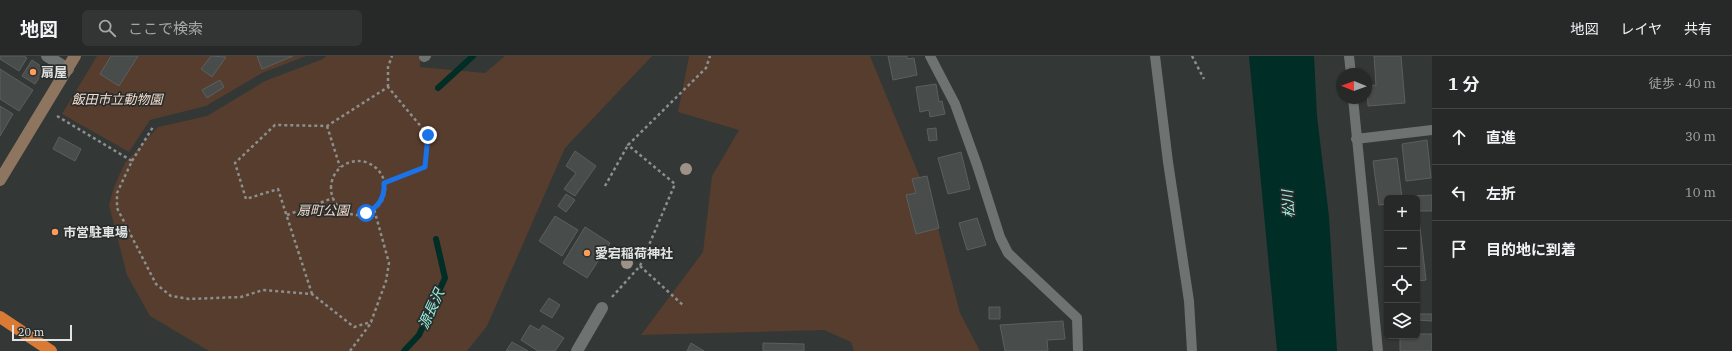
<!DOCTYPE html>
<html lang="ja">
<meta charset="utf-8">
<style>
body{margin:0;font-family:"IBM Plex Serif","Noto Sans JP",serif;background:#323534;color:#f1f3f6}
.controls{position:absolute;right:12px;bottom:12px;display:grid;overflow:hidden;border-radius:6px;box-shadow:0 1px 3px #0004}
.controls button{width:36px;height:36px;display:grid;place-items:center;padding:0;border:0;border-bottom:1px solid #424545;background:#262928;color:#f1f3f6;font:20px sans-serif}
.compass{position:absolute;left:1336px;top:12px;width:36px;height:36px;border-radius:50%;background:#262928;box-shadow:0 1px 3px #0004;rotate:271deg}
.scale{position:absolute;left:12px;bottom:10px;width:60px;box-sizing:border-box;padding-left:4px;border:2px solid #e1e4e3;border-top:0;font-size:11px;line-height:14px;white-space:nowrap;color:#e1e4e3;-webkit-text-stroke:3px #292d2c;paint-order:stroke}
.stop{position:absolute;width:12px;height:12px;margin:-9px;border:3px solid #1a73e8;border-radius:50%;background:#fff}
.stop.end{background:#1a73e8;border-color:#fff;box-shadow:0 1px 4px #0008}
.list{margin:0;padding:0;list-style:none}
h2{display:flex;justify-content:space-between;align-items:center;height:52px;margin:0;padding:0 16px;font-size:17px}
h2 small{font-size:13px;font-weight:400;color:#a4a6a8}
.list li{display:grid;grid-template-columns:26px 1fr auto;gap:12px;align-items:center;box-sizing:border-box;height:56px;padding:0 16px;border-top:1px solid #424545}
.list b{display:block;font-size:15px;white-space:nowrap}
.list em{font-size:13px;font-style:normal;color:#a4a6a8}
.icon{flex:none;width:22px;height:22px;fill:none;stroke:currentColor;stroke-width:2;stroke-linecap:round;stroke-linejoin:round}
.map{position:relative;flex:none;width:1432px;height:295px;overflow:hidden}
header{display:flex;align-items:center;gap:24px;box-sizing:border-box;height:56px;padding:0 20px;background:#262928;border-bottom:1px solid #424545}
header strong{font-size:19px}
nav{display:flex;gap:22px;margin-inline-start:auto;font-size:14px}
.search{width:280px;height:36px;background:#323534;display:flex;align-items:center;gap:10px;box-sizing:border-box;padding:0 14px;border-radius:6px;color:#a4a6a8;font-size:15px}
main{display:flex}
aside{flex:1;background:#262928}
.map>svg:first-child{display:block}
.green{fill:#573d2d}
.water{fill:#002d26}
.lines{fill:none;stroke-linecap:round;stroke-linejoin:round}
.stream{stroke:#002d26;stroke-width:6}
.building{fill:#484c4b;stroke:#5b605f}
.path{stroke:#8c8f8e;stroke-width:2.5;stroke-dasharray:3 3;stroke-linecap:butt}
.lane{stroke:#6e7372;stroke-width:10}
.street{stroke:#6e7372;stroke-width:12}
.secondary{stroke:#8e7560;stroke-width:12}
.highway{stroke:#da7b35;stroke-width:12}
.tree{fill:#9e9288}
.route{stroke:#1a73e8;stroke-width:5}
.poi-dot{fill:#fe9c58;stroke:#292d2c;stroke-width:1.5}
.labels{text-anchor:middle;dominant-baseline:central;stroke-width:3.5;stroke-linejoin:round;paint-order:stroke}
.poi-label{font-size:13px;font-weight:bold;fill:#e1e4e3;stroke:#292d2c;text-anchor:start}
.park-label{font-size:13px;font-style:italic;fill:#f6dccc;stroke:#292d2c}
.water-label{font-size:14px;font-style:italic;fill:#98f2e0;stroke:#292d2c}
</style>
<header>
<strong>地図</strong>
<div class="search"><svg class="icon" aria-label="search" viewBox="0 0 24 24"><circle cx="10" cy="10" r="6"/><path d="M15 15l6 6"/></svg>ここで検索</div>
<nav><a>地図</a><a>レイヤ</a><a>共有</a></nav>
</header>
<main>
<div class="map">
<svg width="1432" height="295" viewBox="0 0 1432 295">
<rect width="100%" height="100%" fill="#333736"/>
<!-- green -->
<path class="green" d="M97,0H306L262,17L206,50L150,64L129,96L62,58Z
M326,0H420V11L485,17L505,0H652L565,92L487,270L467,295H209L150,260L127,219L109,149L114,131L125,107L158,71L207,60L265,25L323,3Z
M689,0H870L933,153L960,257L980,295H854L851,286L824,274L641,279L703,196L712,120L739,74L678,56Z"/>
<!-- water -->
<path class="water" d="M1249,0H1314L1317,60L1329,161L1337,295H1277Z"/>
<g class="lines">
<!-- stream -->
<path class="stream" d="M438,32L473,0
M404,295L419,279L445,222L436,183"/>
</g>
<!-- building -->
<path class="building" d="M0,0H24L27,2L19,15L0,3Z
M111,0H138L119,30L100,18Z
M211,0L226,1L212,21L201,13Z
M257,0H293L262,13Z
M888,0H907V3L914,2L917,19L893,24Z
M1374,0H1401L1405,47L1368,50L1367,30L1376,29Z
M32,4L45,13L35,28L22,20Z
M0,13L33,34L19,55L0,43Z
M220,24L224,31L207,42L202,34Z
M936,28L939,46L942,45L945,58L930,61L929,54L920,56L916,31Z
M0,50L13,58L0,80Z
M936,72L937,84L929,85L927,73Z
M59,81L81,93L75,105L53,93Z
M1427,84L1431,122L1406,125L1402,88Z
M575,95L596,110L575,140L564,133L576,117L566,110Z
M961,96L970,133L948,138L938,102Z
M1397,102L1402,142H1387V148L1379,149L1373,105Z
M927,120L939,172L916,178L906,139L916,137L912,123Z
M566,138L575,144L566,156L558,150Z
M1432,139V155H1419V161H1417V142H1413V140Z
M555,160L578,174L562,200L539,185Z
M977,162L986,189L967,194L959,167Z
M1417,163H1419L1426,224L1417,225Z
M585,171L610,187L587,222L563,207Z
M549,242L560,249L552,262L540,255Z
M989,251H1000V263H989Z
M1417,258H1432V265L1417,264Z
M1063,265L1065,283L1047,284L1048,295H1005L1000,269Z
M530,269L539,274L543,269L564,282L555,295H538L521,284Z
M1417,278H1432V295H1400V280H1417Z
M512,286L528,295H506Z
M691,287L704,295H687Z
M763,287L804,288V295H763Z"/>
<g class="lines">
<!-- path -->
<path class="path" d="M1192,0L1204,23
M388,31V11L392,0
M57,60L132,105L117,137V152L156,228L171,240L189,243L241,241L263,234L312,238L354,271L371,266L386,225L389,207L374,153
M327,70L340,111
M132,105L153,71
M331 132a27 27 0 1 1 54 0a27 27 0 1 1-54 0Z
M605,130L628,89
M287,159L333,142
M640,210L684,250
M312,238L278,133L246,143L235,107L275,69L327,70L388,31L428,79L425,111L384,127
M612,241L640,210L675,128L628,89L706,12L710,0
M350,295L371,267"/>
<!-- lane -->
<path class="lane" d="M930,0L955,48L977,109L1000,181L1008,197L1077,262L1078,295
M1155,0L1168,106L1189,245L1192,295
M1349,0L1351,18
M424,1L426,0
M1353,42L1378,295
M1356,83L1432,74"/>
<!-- street -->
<path class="street" d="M47,0L68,13
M577,295L602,252"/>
<!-- secondary -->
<path class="secondary" d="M0,124L75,0"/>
<!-- highway -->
<path class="highway" d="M0,261L51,295"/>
</g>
<!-- trees -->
<g class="tree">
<circle cx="686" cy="113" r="6"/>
<circle cx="627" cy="207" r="6"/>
</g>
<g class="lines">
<!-- route -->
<path class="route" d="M366,157C379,151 385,141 384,127L425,111L428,79"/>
</g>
<!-- markers -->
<g class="poi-dot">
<circle cx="33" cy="16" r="4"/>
<circle cx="55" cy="176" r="4"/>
<circle cx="587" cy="197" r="4"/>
</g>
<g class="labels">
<!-- poi labels -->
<g class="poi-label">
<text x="41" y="16">扇屋</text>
<text x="63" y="176">市営駐車場</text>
<text x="595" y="197">愛宕稲荷神社</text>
</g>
<!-- park labels -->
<g class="park-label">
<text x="117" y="43">飯田市立動物園</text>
<text x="323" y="154">扇町公園</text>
</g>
<!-- water labels -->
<g class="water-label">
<text transform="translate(1288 148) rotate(-94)">松川</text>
<text transform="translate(431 253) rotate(-65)">源長沢</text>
</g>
</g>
</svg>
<div class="controls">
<button>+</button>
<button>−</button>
<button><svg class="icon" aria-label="locate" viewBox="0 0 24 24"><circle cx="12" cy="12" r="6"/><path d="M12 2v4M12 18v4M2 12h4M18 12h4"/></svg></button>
<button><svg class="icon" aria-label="layers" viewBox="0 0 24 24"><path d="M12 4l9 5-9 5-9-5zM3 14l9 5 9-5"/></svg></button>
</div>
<svg class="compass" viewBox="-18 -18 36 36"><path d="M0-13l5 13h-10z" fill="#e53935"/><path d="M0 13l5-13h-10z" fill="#a4a6a8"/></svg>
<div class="scale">20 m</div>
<div class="stop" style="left:366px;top:157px"></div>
<div class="stop end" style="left:428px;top:79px"></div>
</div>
<aside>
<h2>1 分<small>徒歩 · 40 m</small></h2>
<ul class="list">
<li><svg class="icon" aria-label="ahead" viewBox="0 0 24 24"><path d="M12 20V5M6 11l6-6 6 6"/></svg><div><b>直進</b></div><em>30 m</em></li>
<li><svg class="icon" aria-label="left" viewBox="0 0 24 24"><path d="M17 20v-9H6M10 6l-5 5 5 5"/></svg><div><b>左折</b></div><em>10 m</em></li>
<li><svg class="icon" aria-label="arrive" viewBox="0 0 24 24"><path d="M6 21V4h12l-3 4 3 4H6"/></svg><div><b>目的地に到着</b></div></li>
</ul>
</aside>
</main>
